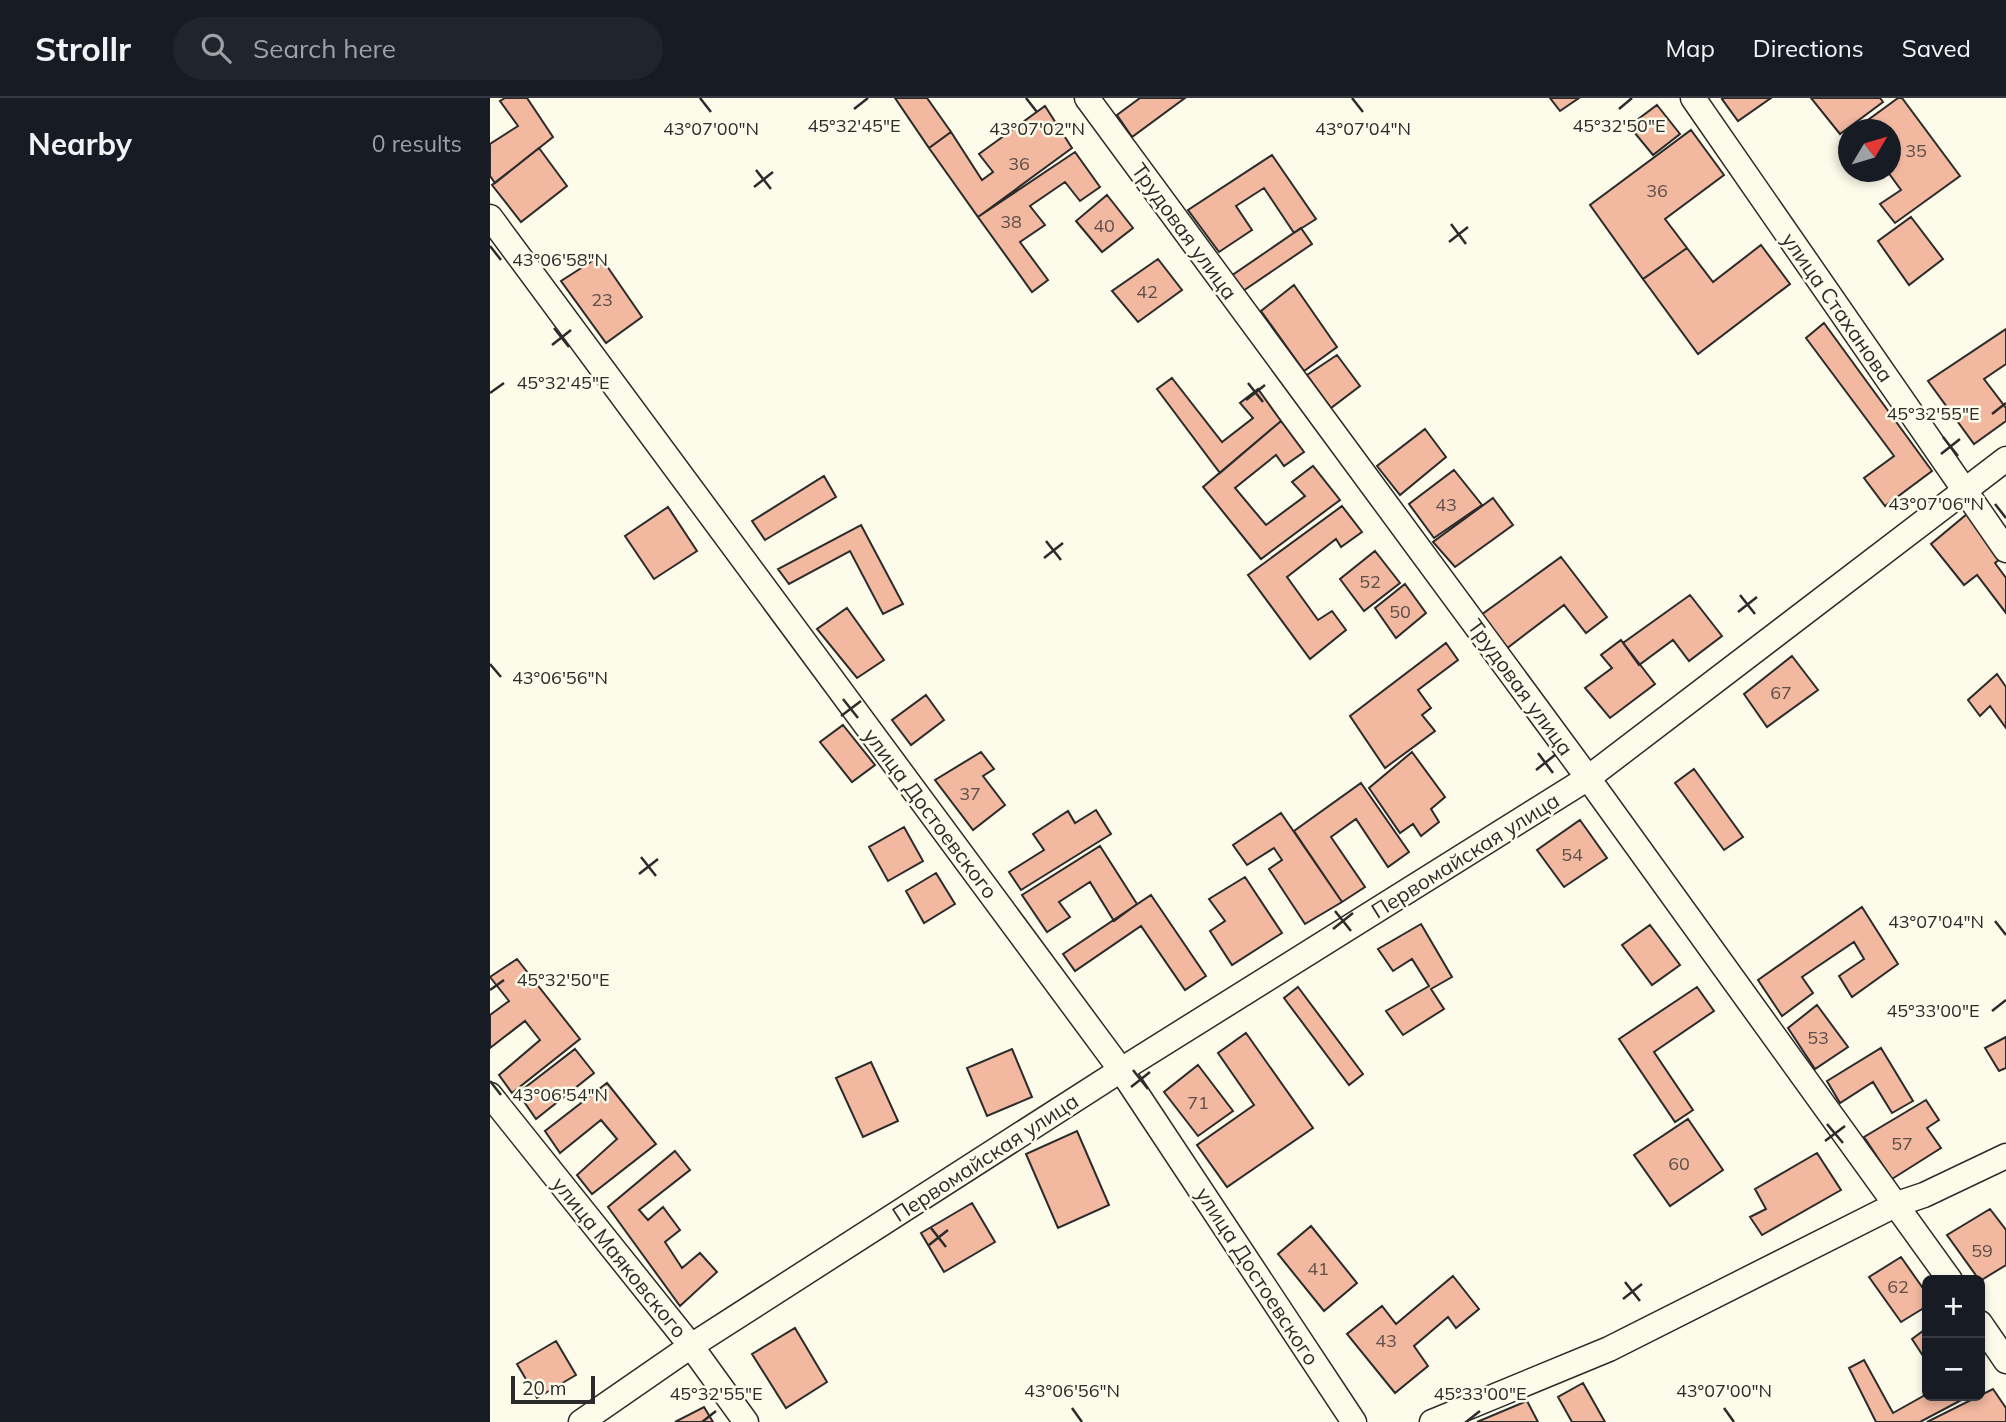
<!DOCTYPE html>
<meta charset="utf-8">
<style>
body{margin:0;font-family:Mulish,sans-serif;background:#20242c;color:#f1f3f6}
.controls{position:absolute;right:21px;bottom:21px;display:grid;overflow:hidden;border-radius:10px;box-shadow:0 4px 10px #0003}
.controls button{width:63px;height:63px;display:grid;place-items:center;padding:0;border:0;border-bottom:2px solid #363941;background:#171b24;color:#f1f3f6;font:35px sans-serif}
.compass{position:absolute;left:1348px;top:21px;width:63px;height:63px;border-radius:50%;background:#171b24;box-shadow:0 4px 10px #0003;rotate:52deg}
.scale{position:absolute;left:21px;bottom:18px;width:84px;box-sizing:border-box;padding-left:7px;border:4px solid #2b2b2b;border-top:0;font-size:19px;line-height:24px;white-space:nowrap;color:#2b2b2b;-webkit-text-stroke:5px #fdfbea;paint-order:stroke}
.list{margin:0;padding:0;list-style:none}
h2{display:flex;justify-content:space-between;align-items:center;height:91px;margin:0;padding:0 28px;font-size:30px}
h2 small{font-size:23px;font-weight:400;color:#9ea1a6}
.icon{flex:none;width:38px;height:38px;fill:none;stroke:currentColor;stroke-width:2;stroke-linecap:round;stroke-linejoin:round}
.map{position:relative;flex:none;width:1516px;height:1324px;overflow:hidden}
header{display:flex;align-items:center;gap:42px;box-sizing:border-box;height:98px;padding:0 35px;background:#171b24;border-bottom:2px solid #363941}
header strong{font-size:33px}
nav{display:flex;gap:38px;margin-inline-start:auto;font-size:24px}
.search{width:490px;height:63px;background:#20242c;display:flex;align-items:center;gap:18px;box-sizing:border-box;padding:0 24px;border-radius:38px;color:#9ea1a6;font-size:26px}
main{display:flex}
aside{flex:1;background:#171b24}
.map>svg:first-child{display:block}
.building{fill:#f2b8a0;stroke:#2b2b2b;stroke-width:2}
.lines{fill:none;stroke-linecap:round;stroke-linejoin:round}
.minor-casing{stroke:#2b2b2b;stroke-width:27}
.minor{stroke:#fdfbea;stroke-width:24}
.ticks{fill:none;stroke:#2b2b2b;stroke-width:2.5}
.labels{text-anchor:middle;dominant-baseline:central;stroke-width:5;stroke-linejoin:round;paint-order:stroke}
.number-label{font-size:18px;fill:#5d4e48}
.street-label{font-size:21px;fill:#2b2b2b;stroke:#fdfbea}
.ticks-label{font-size:18px;text-anchor:middle;fill:#2b2b2b;stroke:#fdfbea;stroke-width:5;stroke-linejoin:round;paint-order:stroke}
</style>
<header>
<strong>Strollr</strong>
<div class="search"><svg class="icon" aria-label="search" viewBox="0 0 24 24"><circle cx="10" cy="10" r="6"/><path d="M15 15l6 6"/></svg>Search here</div>
<nav><a>Map</a><a>Directions</a><a>Saved</a></nav>
</header>
<main>
<aside>
<h2>Nearby<small>0 results</small></h2>
<ul class="list">
</ul>
</aside>
<div class="map">
<svg width="1516" height="1324" viewBox="0 0 1516 1324">
<rect width="100%" height="100%" fill="#fdfbea"/>
<!-- building -->
<path class="building" d="M15,0H37L63,39L5,85L0,78V46L28,28L10,3Z
M405,0H437L461,34L439,50Z
M650,0H695L642,39L627,17Z
M1060,0H1089L1070,13Z
M1234,0H1281L1248,23L1232,1Z
M1321,0H1390L1393,4L1350,36Z
M1408,0H1412L1470,78L1405,125L1390,106L1411,92L1398,74H1400V32L1367,30Z
M1167,7L1190,36L1163,57L1139,28Z
M555,8L582,50L488,119L439,50L461,34L492,82L503,74L489,56Z
M1201,32L1234,77L1175,121L1197,150L1153,181L1100,107Z
M49,50L77,88L31,124L2,87Z
M585,54L610,89L590,103L575,84L540,108L555,127L530,144L558,182L542,194L488,119Z
M782,57L826,121L804,135L774,90L746,108L762,132L729,154L698,112Z
M617,97L643,130L612,154L586,123Z
M1421,119L1453,161L1419,187L1388,143Z
M811,130L822,146L753,193L741,178Z
M1271,147L1300,186L1208,256L1153,181L1197,150L1223,184Z
M110,158L152,219L116,245L71,183Z
M668,161L692,192L648,224L622,193Z
M804,187L847,249L814,273L771,213Z
M1334,225L1442,373L1395,408L1374,380L1404,358L1316,240Z
M1516,231V266L1494,281L1516,310V323L1484,346L1438,283Z
M847,257L870,288L841,310L817,277Z
M682,280L732,344L763,320L750,305L768,291L791,323L730,375L667,291Z
M791,323L814,354L794,368L786,357L745,390L776,427L815,398L802,384L823,368L850,402L771,461L713,389Z
M935,331L956,359L910,397L887,368Z
M964,372L992,407L944,440L919,406Z
M334,378L346,399L275,442L262,423Z
M1003,400L1023,427L965,469L943,444Z
M852,408L872,434L851,449L846,441L797,479L828,522L842,513L856,532L820,561L758,477Z
M178,409L207,453L164,481L135,438Z
M1477,416L1510,461L1505,465L1516,480V515L1487,477L1474,487L1441,446Z
M371,427L413,506L393,516L360,453L299,486L288,471Z
M885,453L910,485L874,513L850,481Z
M1071,459L1117,519L1096,535L1074,507L1016,551L991,517Z
M915,486L936,515L906,540L885,510Z
M1200,497L1232,538L1199,563L1183,542L1149,567L1133,545Z
M357,510L394,562L367,580L327,531Z
M1131,542L1165,586L1120,620L1095,590L1122,570L1111,557Z
M956,545L968,562L928,592L941,610L932,617L945,633L895,670L860,618Z
M1302,558L1328,592L1277,629L1254,596Z
M1507,576L1516,589V630L1500,608L1490,618L1478,602Z
M436,597L454,622L421,647L402,622Z
M353,627L385,667L362,684L330,644Z
M491,654L504,671L493,678L515,707L483,732L445,682Z
M922,654L955,699L941,711L949,724L931,738L923,726L910,735L879,690Z
M1204,671L1253,739L1234,752L1185,685Z
M871,685L919,754L898,769L866,721L841,739L875,789L852,804L804,733Z
M606,712L621,736L531,792L519,774L554,752L543,736L578,713L585,725Z
M791,715L852,804L815,826L779,771L792,762L784,750L757,767L743,747Z
M1090,722L1117,760L1074,789L1047,752Z
M414,729L433,763L398,783L379,749Z
M610,748L647,806L624,823L600,784L569,804L580,819L557,834L532,797Z
M446,775L465,806L434,825L416,793Z
M755,779L792,835L742,867L720,833L735,823L719,801Z
M661,797L716,878L695,892L651,828L585,873L573,856Z
M1372,809L1408,866L1362,899L1349,878L1374,861L1364,844L1312,879L1323,895L1292,918L1268,882Z
M931,826L962,879L941,891L954,911L913,937L896,913L939,888L922,861L903,873L888,851Z
M1160,827L1190,867L1162,887L1132,847Z
M27,861L90,941L22,995L9,977L50,942L35,923L0,950V917L19,903L0,879Z
M808,889L873,976L859,987L794,900Z
M1207,889L1224,913L1164,954L1203,1012L1185,1024L1129,941Z
M1327,907L1358,949L1325,971L1298,930Z
M756,935L823,1030L737,1089L707,1047L764,1007L728,955Z
M1516,939V970L1509,973L1495,950Z
M1391,950L1423,1003L1402,1015L1383,984L1350,1005L1337,983Z
M85,951L104,975L46,1021L28,995Z
M522,951L542,999L497,1018L477,970Z
M381,964L408,1023L373,1039L346,980Z
M708,967L743,1013L708,1038L674,994Z
M117,985L166,1046L102,1096L87,1077L127,1041L111,1022L70,1055L55,1033Z
M1436,1002L1449,1022L1437,1030L1451,1050L1402,1081L1374,1039Z
M1198,1021L1233,1072L1180,1108L1144,1057Z
M587,1033L619,1107L568,1130L536,1056Z
M185,1053L200,1072L149,1112L158,1122L173,1109L190,1132L175,1144L192,1170L210,1155L227,1174L190,1208L118,1109Z
M1327,1055L1351,1092L1272,1137L1260,1119L1276,1111L1265,1091Z
M482,1105L505,1144L454,1174L431,1135Z
M1500,1111L1516,1132V1167L1490,1183L1457,1137Z
M821,1128L867,1185L834,1213L788,1156Z
M1411,1159L1437,1196V1208L1411,1224L1379,1179Z
M963,1178L989,1211L966,1230L958,1219L924,1248L938,1268L905,1295L857,1236L892,1208L906,1226Z
M305,1230L337,1284L296,1310L262,1256Z
M1437,1230V1264L1422,1241Z
M66,1243L86,1277L47,1300L27,1266Z
M1374,1262L1403,1315L1437,1296L1479,1298L1430,1324H1386L1359,1270Z
M1093,1285L1115,1324H1082L1068,1299Z
M1503,1291L1516,1310V1324H1437Z
M1037,1303L1048,1324H987Z
M214,1309L223,1324H185Z"/>
<g class="lines">
<!-- minor casing -->
<g class="minor-casing">
<path id="minor" d="M597,0L1098,680L1460,1182
M1203,0L1516,452
M0,119L631,972L864,1324
M0,997L201,1248L256,1324
M1490,1225L1516,1263
M91,1324L201,1248L631,972L1098,680L1516,361
M942,1324L1119,1251L1407,1106L1434,1097L1516,1058"/>
</g>
<!-- minor -->
<use href="#minor" class="minor"/>
</g>
<!-- ticks -->
<path class="ticks" d="M210,0L221,14M536,0L547,14M862,0L873,14M364,11L378,0M1129,11L1142,0M266,72L281,91M264,89L283,74M961,126L976,146M959,144L978,129M0,148L11,162M64,230L79,249M62,247L81,232M758,285L773,304M0,295L14,285M756,302L775,287M1502,316L1516,305M1453,339L1468,358M1451,356L1470,341M1505,406L1516,420M556,443L571,462M554,460L573,445M1250,497L1265,516M1248,514L1267,499M0,566L11,579M353,601L368,620M351,618L371,603M1048,655L1063,675M1046,672L1065,657M151,759L166,778M149,776L168,761M845,813L861,833M1505,823L1516,837M843,831L863,815M0,892L14,882M1502,913L1516,902M643,972L658,991M0,983L11,997M641,989L660,974M1337,1026L1353,1045M1335,1043L1355,1028M441,1130L456,1149M439,1147L458,1132M1135,1184L1150,1203M1133,1201L1152,1186M582,1310L592,1324M1234,1310L1244,1324M212,1324L226,1313M976,1324L990,1313"/>
<g class="labels">
<!-- number labels -->
<g class="number-label">
<text x="1426" y="52">35</text>
<text x="529" y="65">36</text>
<text x="1167" y="92">36</text>
<text x="521" y="123">38</text>
<text x="614" y="127">40</text>
<text x="657" y="193">42</text>
<text x="112" y="201">23</text>
<text x="956" y="406">43</text>
<text x="880" y="483">52</text>
<text x="910" y="513">50</text>
<text x="1291" y="594">67</text>
<text x="480" y="695">37</text>
<text x="1082" y="756">54</text>
<text x="1328" y="939">53</text>
<text x="708" y="1004">71</text>
<text x="1412" y="1045">57</text>
<text x="1189" y="1065">60</text>
<text x="1492" y="1152">59</text>
<text x="828" y="1170">41</text>
<text x="1408" y="1188">62</text>
<text x="896" y="1242">43</text>
</g>
<!-- street labels -->
<g class="street-label">
<text transform="translate(695 133) rotate(54)">Трудовая улица</text>
<text transform="translate(1348 209) rotate(55)">улица Стаханова</text>
<text transform="translate(1031 589) rotate(54)">Трудовая улица</text>
<text transform="translate(441 715) rotate(53)">улица Достоевского</text>
<text transform="translate(975 757) rotate(-32)">Первомайская улица</text>
<text transform="translate(495 1059) rotate(-33)">Первомайская улица</text>
<text transform="translate(130 1159) rotate(51)">улица Маяковского</text>
<text transform="translate(768 1178) rotate(57)">улица Достоевского</text>
</g>
</g>
<g class="ticks-label">
<text x="364" y="34">45°32'45"E</text>
<text x="1129" y="34">45°32'50"E</text>
<text x="547" y="37">43°07'02"N</text>
<text x="221" y="37">43°07'00"N</text>
<text x="873" y="37">43°07'04"N</text>
<text x="70" y="168">43°06'58"N</text>
<text x="73" y="291">45°32'45"E</text>
<text x="1443" y="322">45°32'55"E</text>
<text x="1446" y="412">43°07'06"N</text>
<text x="70" y="586">43°06'56"N</text>
<text x="1446" y="830">43°07'04"N</text>
<text x="73" y="888">45°32'50"E</text>
<text x="1443" y="919">45°33'00"E</text>
<text x="70" y="1003">43°06'54"N</text>
<text x="582" y="1299">43°06'56"N</text>
<text x="1234" y="1299">43°07'00"N</text>
<text x="226" y="1302">45°32'55"E</text>
<text x="990" y="1302">45°33'00"E</text>
</g>
</svg>
<div class="controls">
<button>+</button>
<button>−</button>
</div>
<svg class="compass" viewBox="-18 -18 36 36"><path d="M0-13l5 13h-10z" fill="#e53935"/><path d="M0 13l5-13h-10z" fill="#9ea1a6"/></svg>
<div class="scale">20 m</div>
</div>
</main>
